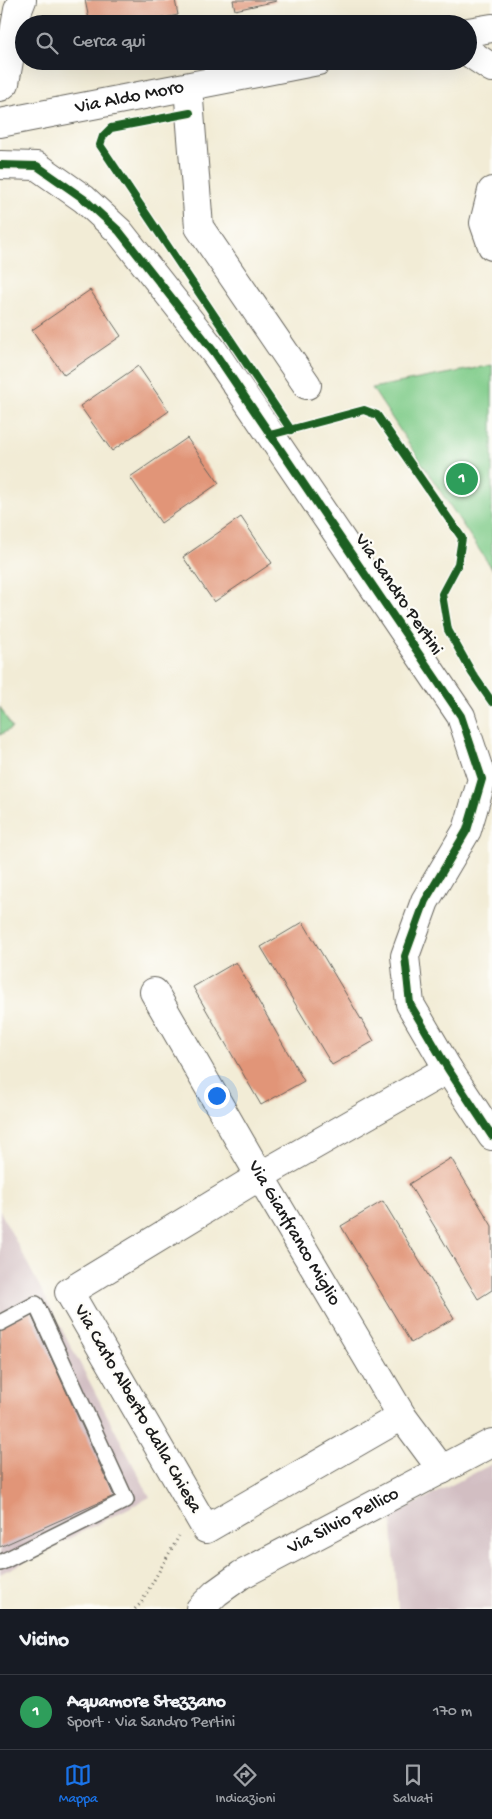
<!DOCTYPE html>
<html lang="it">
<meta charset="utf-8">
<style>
body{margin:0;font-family:"Gochi Hand",sans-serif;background:#242831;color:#f1f3f6}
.you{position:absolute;left:216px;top:1095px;width:18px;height:18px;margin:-12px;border:4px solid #fff;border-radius:50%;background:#1a73e8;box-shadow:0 0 0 8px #1a73e833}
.badge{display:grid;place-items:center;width:32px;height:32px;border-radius:50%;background:#1a73e8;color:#fff;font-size:16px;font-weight:700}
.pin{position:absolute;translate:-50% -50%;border:2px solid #fff;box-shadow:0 1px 5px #0006}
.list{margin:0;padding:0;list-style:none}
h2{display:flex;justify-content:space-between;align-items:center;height:65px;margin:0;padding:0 20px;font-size:21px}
h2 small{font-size:16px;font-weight:400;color:#9ea1a6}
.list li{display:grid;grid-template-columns:32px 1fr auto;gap:15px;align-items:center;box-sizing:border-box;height:75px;padding:0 20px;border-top:1px solid #363941}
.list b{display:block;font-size:19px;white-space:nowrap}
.list p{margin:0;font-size:16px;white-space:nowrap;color:#9ea1a6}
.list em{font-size:16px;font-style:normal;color:#9ea1a6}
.icon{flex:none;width:28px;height:28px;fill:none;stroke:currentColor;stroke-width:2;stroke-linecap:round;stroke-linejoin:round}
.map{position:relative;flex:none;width:492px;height:1609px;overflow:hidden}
.search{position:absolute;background:#171b24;box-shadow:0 5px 20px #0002;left:15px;right:15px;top:15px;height:55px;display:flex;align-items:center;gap:12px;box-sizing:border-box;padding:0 18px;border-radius:28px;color:#9ea1a6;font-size:19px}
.sheet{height:140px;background:#171b24}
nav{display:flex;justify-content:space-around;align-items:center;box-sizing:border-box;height:70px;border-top:1px solid #363941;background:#171b24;font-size:14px;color:#9ea1a6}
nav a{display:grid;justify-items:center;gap:2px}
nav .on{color:#1a73e8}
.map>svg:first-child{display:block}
.industrial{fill:#d2bec2}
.green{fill:#80cc8a;stroke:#4e7453}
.building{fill:#e19578}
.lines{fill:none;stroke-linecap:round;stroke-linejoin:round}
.lane-casing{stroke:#67655d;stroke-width:18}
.street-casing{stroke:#67655d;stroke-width:30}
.path{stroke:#67655d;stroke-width:3;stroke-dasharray:1 4;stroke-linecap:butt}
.lane{stroke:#fff;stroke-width:15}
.street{stroke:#fff;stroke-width:28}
.cycleway-casing{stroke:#fdfcf7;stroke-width:11}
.cycleway{stroke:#1b5e20;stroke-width:8}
.labels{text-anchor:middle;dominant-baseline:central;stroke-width:4.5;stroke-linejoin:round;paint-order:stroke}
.street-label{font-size:19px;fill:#1c1c1c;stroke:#fdfcf7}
</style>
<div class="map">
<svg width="492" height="1609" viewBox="0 0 492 1609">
<rect width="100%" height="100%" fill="#fdfcf7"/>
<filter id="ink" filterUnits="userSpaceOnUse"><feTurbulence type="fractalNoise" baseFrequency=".02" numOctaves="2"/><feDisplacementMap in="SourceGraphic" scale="10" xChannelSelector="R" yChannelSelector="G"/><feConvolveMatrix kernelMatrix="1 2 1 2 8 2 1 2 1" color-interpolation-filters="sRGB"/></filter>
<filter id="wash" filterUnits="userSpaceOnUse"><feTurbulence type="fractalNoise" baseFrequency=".0096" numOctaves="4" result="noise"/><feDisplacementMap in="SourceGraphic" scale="20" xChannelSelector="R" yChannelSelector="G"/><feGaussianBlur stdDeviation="1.12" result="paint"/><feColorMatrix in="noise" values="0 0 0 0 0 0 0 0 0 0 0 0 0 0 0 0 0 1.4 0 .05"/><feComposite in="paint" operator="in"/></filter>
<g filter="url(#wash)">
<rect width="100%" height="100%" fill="#f2ecd6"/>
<!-- industrial -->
<path class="industrial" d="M0,1211L150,1497L0,1574Z
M492,1464V1609H398L391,1516Z"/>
<!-- green -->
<path class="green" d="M492,365V569L372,388Z
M0,707L12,728L0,735Z"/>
<g id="blocks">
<!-- building -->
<path class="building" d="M85,0H175L178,15L137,24H90Z
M233,0H276L277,1L235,10Z
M90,290L121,336L64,375L32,330Z
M138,366L169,411L112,451L80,406Z
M187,438L219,483L161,523L130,477Z
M241,517L272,563L214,602L183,557Z
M303,922L374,1041L332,1065L261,947Z
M236,962L304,1081L261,1105L193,987Z
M451,1158L492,1226V1290L478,1299L409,1184Z
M383,1201L454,1318L411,1343L341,1226Z
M30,1312L114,1496L0,1547V1325Z"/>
</g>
</g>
<g filter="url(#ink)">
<use href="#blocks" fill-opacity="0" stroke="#67655d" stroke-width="1"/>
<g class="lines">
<!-- lane casing -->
<g class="lane-casing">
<path id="lane" d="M0,1323L36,1304L126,1500L0,1563"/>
</g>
<!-- street casing -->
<g class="street-casing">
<g id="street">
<path d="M468,32L492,28"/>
<path d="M468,52L492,68"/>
<path d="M0,87L5,83L18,10L22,0"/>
<path d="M188,87L199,227L307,385"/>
<path id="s1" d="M0,123L318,61"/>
<path d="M0,165L37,166L84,199L119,231L215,353L461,716L482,779L467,830L425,901L405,956L410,1004L448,1069L492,1136"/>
<path d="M492,191L484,223L492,246"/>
<path id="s2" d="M154,992L260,1176L402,1416L442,1470"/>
<path d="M402,1416L206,1529L69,1292L260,1176L448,1069"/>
<path id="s3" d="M200,1609L216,1593L241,1575L492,1443"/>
</g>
</g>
<!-- path -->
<path class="path" d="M135,1609L141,1603L179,1536"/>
<!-- lane -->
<use href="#lane" class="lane"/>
<!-- street -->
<use href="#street" class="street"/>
<!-- cycleway casing -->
<g class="cycleway-casing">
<path id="cycleway" d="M190,113L111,128L103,136L100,145L291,430
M0,165L37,166L84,199L119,231L215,353L461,716L482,779L467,830L425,901L405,956L410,1004L448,1069L492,1136
M270,435L364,410L377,415L462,538L458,564L442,594L448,630L472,673L492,702"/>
</g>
<!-- cycleway -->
<use href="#cycleway" class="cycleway"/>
</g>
</g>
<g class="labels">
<!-- street labels -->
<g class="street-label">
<text stroke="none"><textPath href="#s1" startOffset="132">Via Aldo Moro</textPath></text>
<text transform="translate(398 595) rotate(56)">Via Sandro Pertini</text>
<text stroke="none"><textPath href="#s2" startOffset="279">Via Gianfranco Miglio</textPath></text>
<text transform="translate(137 1409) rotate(60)">Via Carlo Alberto dalla Chiesa</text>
<text stroke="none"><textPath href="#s3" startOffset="169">Via Silvio Pellico</textPath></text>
</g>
</g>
</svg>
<div class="you"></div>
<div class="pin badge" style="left:462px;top:479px;background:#2e9e5b">1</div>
<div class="search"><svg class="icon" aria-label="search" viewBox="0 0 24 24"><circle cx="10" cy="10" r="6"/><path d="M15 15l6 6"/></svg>Cerca qui</div>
</div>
<section class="sheet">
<h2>Vicino<small></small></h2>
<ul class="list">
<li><span class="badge" style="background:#2e9e5b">1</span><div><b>Aquamore Stezzano</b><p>Sport · Via Sandro Pertini</p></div><em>170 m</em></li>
</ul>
</section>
<nav>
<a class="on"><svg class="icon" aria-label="map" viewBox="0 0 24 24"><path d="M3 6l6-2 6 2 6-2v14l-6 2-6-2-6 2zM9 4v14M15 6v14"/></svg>Mappa</a>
<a><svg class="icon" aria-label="directions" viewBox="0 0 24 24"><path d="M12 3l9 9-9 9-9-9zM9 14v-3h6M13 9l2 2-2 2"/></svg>Indicazioni</a>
<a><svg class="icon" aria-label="saved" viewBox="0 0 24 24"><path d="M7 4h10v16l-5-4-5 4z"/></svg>Salvati</a>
</nav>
